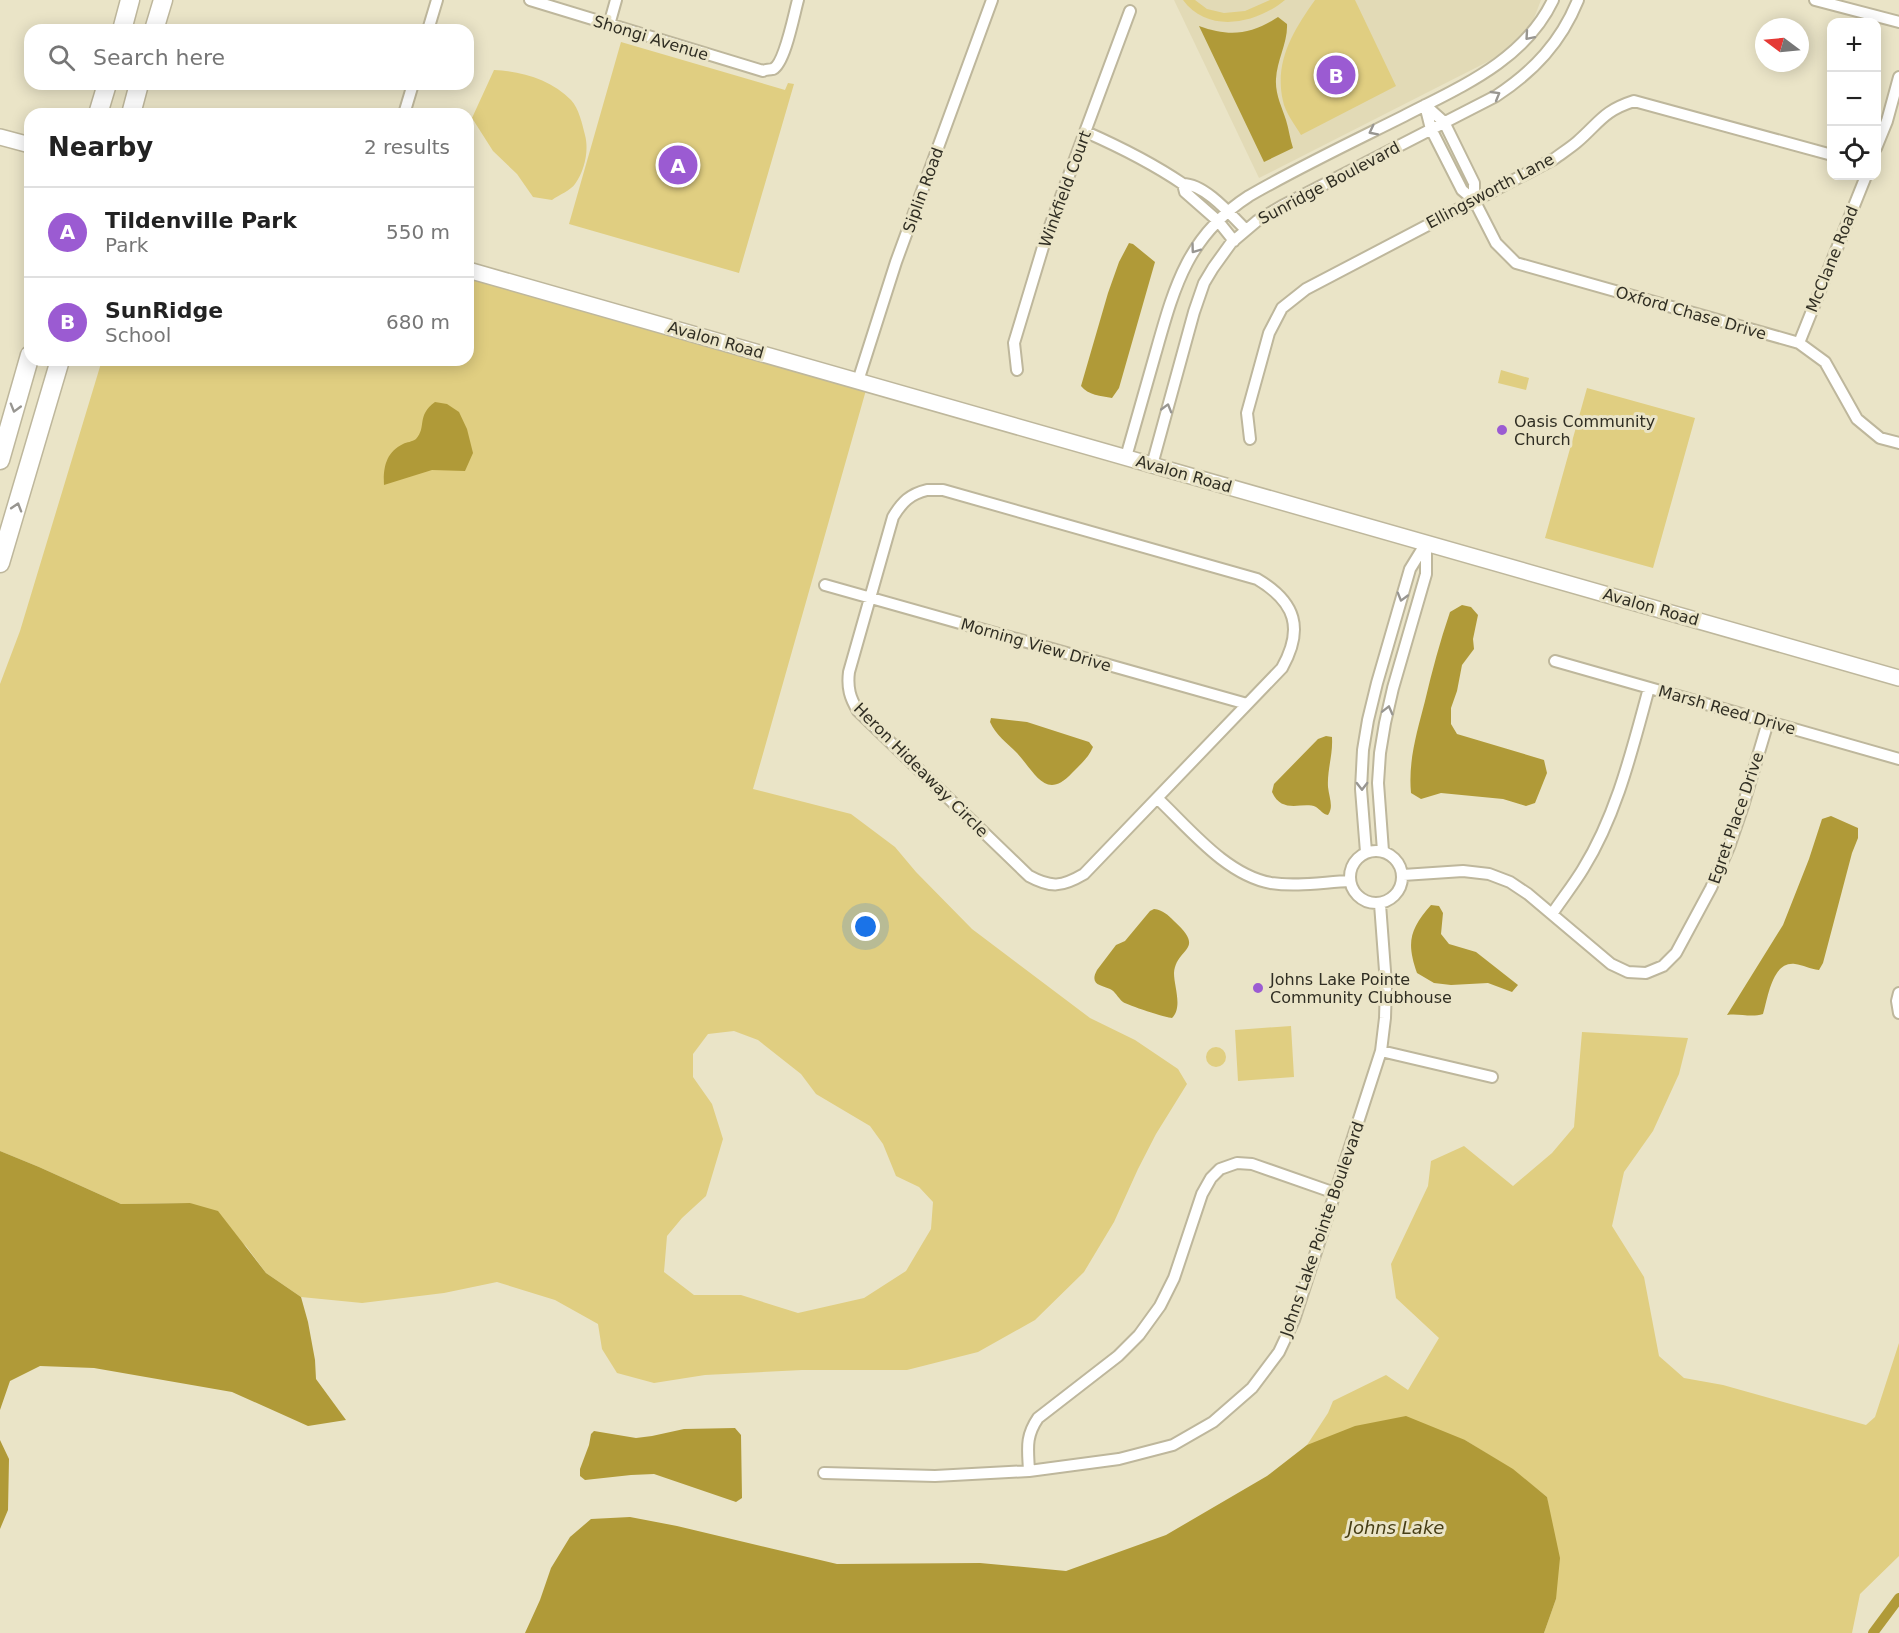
<!DOCTYPE html>
<meta charset="utf-8">
<style>
body{margin:0;font-family:"DejaVu Sans",sans-serif;background:#f6f6f6;color:#222}
.controls{position:absolute;right:18px;top:18px;display:grid;overflow:hidden;border-radius:12px;box-shadow:0 3px 15px #0003}
.controls button{width:54px;height:54px;display:grid;place-items:center;padding:0;border:0;border-bottom:2px solid #e0e0e0;background:#fff;color:#222;font:30px sans-serif}
.compass{position:absolute;left:1755px;top:18px;width:54px;height:54px;border-radius:50%;background:#fff;box-shadow:0 3px 15px #0003;rotate:286deg}
.you{position:absolute;left:866px;top:927px;width:21px;height:21px;margin:-15px;border:4px solid #fff;border-radius:50%;background:#1a73e8;box-shadow:0 0 0 9px #1a73e833}
.badge{display:grid;place-items:center;width:39px;height:39px;border-radius:50%;background:#9b5bd2;color:#fff;font-size:20px;font-weight:700}
.pin{position:absolute;translate:-50% -50%;border:3px solid #fff;box-shadow:0 2px 6px #0006}
.list{margin:0;padding:0;list-style:none}
h2{display:flex;justify-content:space-between;align-items:center;height:78px;margin:0;padding:0 24px;font-size:26px}
h2 small{font-size:20px;font-weight:400;color:#767676}
.list li{display:grid;grid-template-columns:39px 1fr auto;gap:18px;align-items:center;box-sizing:border-box;height:90px;padding:0 24px;border-top:2px solid #e0e0e0}
.list b{display:block;font-size:22px;white-space:nowrap}
.list p{margin:0;font-size:20px;white-space:nowrap;color:#767676}
.list em{font-size:20px;font-style:normal;color:#767676}
.icon{flex:none;width:33px;height:33px;fill:none;stroke:currentColor;stroke-width:2;stroke-linecap:round;stroke-linejoin:round}
.map{position:relative;flex:none;width:1899px;height:1633px;overflow:hidden}
.search{position:absolute;background:#fff;box-shadow:0 3px 15px #0003;left:24px;top:24px;width:450px;height:66px;display:flex;align-items:center;gap:15px;box-sizing:border-box;padding:0 21px;border-radius:18px;color:#767676;font-size:22px}
.panel{position:absolute;background:#fff;box-shadow:0 3px 15px #0003;left:24px;top:108px;width:450px;height:258px;border-radius:18px}
.map>svg:first-child{display:block}
.built{fill:#e2dab6}
.green{fill:#e0ce81;fill-rule:evenodd}
.water{fill:#b09a38}
.lines{fill:none;stroke-linecap:round;stroke-linejoin:round}
.canal{stroke:#b09a38;stroke-width:10}
.minor-casing{stroke:#beb79c;stroke-width:14}
.secondary-casing{stroke:#beb79c;stroke-width:18}
.motorway-casing{stroke:#beb79c;stroke-width:21}
.minor{stroke:#fff;stroke-width:10}
.secondary{stroke:#fff;stroke-width:15}
.motorway{stroke:#fff;stroke-width:18}
.oneway{stroke:#989691}
.poi-dot{fill:#9b5bd2;stroke:#eae4c7;stroke-width:2}
.labels{text-anchor:middle;dominant-baseline:central;stroke-width:6;stroke-linejoin:round;paint-order:stroke}
.street-label{font-size:16px;fill:#302e23;stroke:#eae4c7}
.poi-label{font-size:16px;fill:#302e23;stroke:#eae4c7;text-anchor:start}
.water-label{font-size:18px;font-style:italic;fill:#473e15;stroke:#eae4c7}
</style>
<div class="map">
<svg width="1899" height="1633" viewBox="0 0 1899 1633">
<rect width="100%" height="100%" fill="#eae4c7"/>
<!-- built -->
<path class="built" d="M1174,0H1541L1526,39L1491,60L1259,178Z"/>
<!-- green -->
<path class="green" d="M1183,0H1195L1207,9L1224,13L1245,11L1270,0H1285C1256,24 1208,34 1183,0Z
M1315,0H1355L1396,86L1301,135C1295,125 1285,112 1283,101C1274,62 1293,31 1315,0Z
M621,42L785,90L788,83L794,84L739,273L569,224Z
M494,70C521,71 552,80 571,100C579,109 582,123 585,135C589,150 585,170 575,184C571,190 559,195 552,200L533,197L517,174L493,151L472,118Z
M468,270L868,383L753,789L851,814L895,847L916,872L972,929L1090,1018L1135,1040L1178,1069L1187,1084L1156,1134L1138,1169L1114,1222L1084,1272L1035,1320L978,1352L907,1370H802L705,1375L654,1383L617,1373L602,1349L598,1324L555,1300L497,1282L444,1293L362,1303L301,1297L266,1273L246,1246L190,1203L121,1204L39,1167L0,1151V684L20,631L102,360H468ZM734,1031L758,1040L801,1074L816,1094L870,1126L883,1144L896,1176L919,1187L933,1202L931,1229L906,1271L864,1298L798,1313L741,1295H694L664,1272L667,1236L682,1218L706,1196L723,1139L712,1104L693,1077V1054L708,1034Z
M1501,370L1529,378L1526,390L1498,383Z
M1587,388L1695,418L1653,568L1545,538Z
M1291,1026L1294,1077L1238,1081L1235,1030Z
M1582,1032L1688,1038L1679,1074L1653,1131L1624,1172L1612,1226L1644,1277L1659,1356L1684,1378L1723,1385L1866,1425L1875,1417L1899,1343V1556L1860,1594L1852,1633H1544L1556,1599L1547,1497L1513,1470L1465,1440L1307,1445L1328,1413L1333,1401L1386,1375L1408,1390L1439,1338L1396,1298L1391,1264L1428,1186L1431,1161L1464,1146L1513,1186L1552,1153L1574,1127Z
M1206 1057a10 10 0 1 1 20 0a10 10 0 1 1-20 0Z"/>
<!-- water -->
<path class="water" d="M1278,17L1287,24C1288,42 1277,60 1276,79C1275,94 1282,107 1286,120C1289,130 1290,139 1293,148L1264,162L1199,26C1229,37 1251,35 1278,17Z
M1129,243L1133,244L1155,262L1119,388L1112,398C1101,396 1088,395 1081,386L1108,293L1119,262Z
M435,402L447,404L459,412L467,429L473,453L465,471L432,470L384,485C383,468 386,452 403,444C407,442 412,442 416,439C427,427 416,416 435,402Z
M1462,605L1471,607L1478,615L1473,639L1474,649L1462,665L1457,691L1451,708V724L1457,734L1544,760L1547,773L1535,803L1526,806L1503,799L1441,793L1421,799L1411,793C1408,761 1417,732 1425,701C1432,671 1440,641 1450,612Z
M991,718L1027,722L1089,742L1093,747C1089,757 1080,765 1072,773C1046,801 1036,774 1017,753C1007,743 996,735 990,722Z
M1326,736L1332,737V738C1333,755 1327,770 1328,787C1329,797 1334,807 1328,815C1322,814 1321,810 1316,807C1303,801 1282,815 1272,792L1274,784L1318,739Z
M1831,816L1858,828V838L1852,853L1823,963L1819,970C1810,969 1803,965 1795,964C1772,961 1768,998 1763,1014C1751,1018 1739,1013 1727,1015L1783,925L1809,859L1822,819Z
M1431,905L1439,906L1443,913L1441,934L1449,944L1476,952L1518,985L1512,992L1488,983L1451,985L1434,983L1417,973C1406,942 1410,929 1431,905Z
M1154,909C1163,910 1168,915 1174,921C1207,951 1176,947 1174,973C1174,987 1183,1007 1172,1018C1167,1018 1127,1005 1123,1002C1118,998 1115,991 1110,989C1101,985 1089,985 1097,970L1116,945L1125,941L1150,911Z
M0,1151L39,1167L121,1204L190,1203L218,1211L266,1273L301,1297L308,1322L315,1360L316,1379L346,1420L308,1426L232,1392L94,1368L40,1366L10,1381L0,1410Z
M1406,1416L1465,1440L1513,1469L1547,1497L1560,1558L1556,1599L1544,1633H525L540,1600L551,1568L570,1537L591,1519L630,1517L677,1526L837,1564L980,1563L1066,1571L1166,1535L1267,1476L1307,1445L1355,1426Z
M735,1428L741,1435L742,1498L736,1502L654,1474L631,1475L585,1480L580,1476V1469L589,1445L591,1434L594,1431L636,1438L652,1436L684,1429Z
M0,1440L9,1459L8,1510L0,1529Z"/>
<g class="lines">
<!-- canal -->
<path class="canal" d="M1873,1633L1899,1598"/>
<!-- minor casing -->
<g class="minor-casing">
<path id="minor" d="M530,0L763,71C764,70 772,69 773,69C785,63 794,14 798,0
M1815,0L1899,22
M609,25L616,0
M428,30L437,0
M1425,105L1431,129L1462,190L1474,200L1496,243L1516,263L1799,343L1825,362L1857,419L1880,438L1899,443
M1425,105L1444,122L1474,183V200
M404,114L413,84
M1086,132C1120,147 1152,163 1183,184
M1876,148L1887,121L1899,77
M1234,241L1218,221L1185,192L1183,184C1205,184 1231,215 1246,230
M1799,343L1866,176
M1017,370L1014,343L1046,237L1130,11
M858,381L896,262L992,0
M1250,439L1247,413L1269,333L1282,308L1306,289L1554,159C1562,153 1570,148 1577,142C1600,122 1603,111 1634,101L1832,155
M1126,457C1136,423 1145,389 1155,355C1174,288 1187,236 1249,196C1299,167 1352,142 1404,116C1460,87 1524,61 1553,0
M1152,465L1194,312L1204,283L1213,268L1231,243L1257,221L1282,206L1496,96C1534,71 1561,42 1578,0
M927,490H943L1257,579C1296,602 1304,629 1282,668L1084,874C1062,887 1051,888 1029,876L858,711C850,698 847,688 849,672L893,517C902,502 910,494 927,490Z
M825,585L1247,704
M1555,661L1899,759
M1157,798C1189,828 1226,875 1271,883C1297,887 1324,882 1350,881
M1350 877a26 26 0 1 1 52 0a26 26 0 1 1-52 0Z
M1383,851L1378,783L1380,753L1385,723L1393,688L1426,574V544
M1366,852L1361,789L1363,750L1368,720L1377,683L1410,569L1426,543
M1403,875L1463,871L1489,874L1510,882L1528,894L1611,964L1628,972L1646,973L1663,966L1676,953L1711,888L1729,847L1743,806L1768,722
M1552,914C1562,899 1574,884 1583,869C1617,814 1632,750 1649,688
M1899,993L1897,1001L1899,1013
M1381,1051L1492,1077
M1029,1471C1028,1449 1025,1437 1038,1418L1118,1356L1139,1335L1160,1306L1174,1278L1202,1194L1211,1178L1220,1169L1237,1163L1252,1164L1335,1193
M824,1473L935,1476L1029,1471L1119,1459L1173,1445L1213,1422L1252,1388L1279,1352L1294,1320L1381,1051L1385,1018L1386,984L1380,904"/>
</g>
<!-- secondary casing -->
<g class="secondary-casing">
<path id="secondary" d="M0,137L30,145
M468,270L1899,678"/>
</g>
<!-- motorway casing -->
<g class="motorway-casing">
<path id="motorway" d="M122,30L130,0
M154,30L163,0
M98,114L107,84
M131,114L139,84
M0,460L30,355
M0,563L60,360"/>
</g>
<!-- minor -->
<use href="#minor" class="minor"/>
<!-- secondary -->
<use href="#secondary" class="secondary"/>
<!-- motorway -->
<use href="#motorway" class="motorway"/>
</g>
<!-- one-way arrows -->
<defs><path id="oneway-chevron" d="M-2-3.5L2.5 0L-2 3.5" fill="none" stroke-width="1.6" stroke-linecap="round" stroke-linejoin="round" transform="scale(1.5)"/></defs>
<g class="oneway">
<use href="#oneway-chevron" transform="translate(1529 36) rotate(131)"/>
<use href="#oneway-chevron" transform="translate(1496 95) rotate(-30)"/>
<use href="#oneway-chevron" transform="translate(1373 131) rotate(153)"/>
<use href="#oneway-chevron" transform="translate(1195 249) rotate(126)"/>
<use href="#oneway-chevron" transform="translate(15 408) rotate(106)"/>
<use href="#oneway-chevron" transform="translate(1167 408) rotate(-74)"/>
<use href="#oneway-chevron" transform="translate(17 507) rotate(-73)"/>
<use href="#oneway-chevron" transform="translate(1402 597) rotate(106)"/>
<use href="#oneway-chevron" transform="translate(1388 710) rotate(-76)"/>
<use href="#oneway-chevron" transform="translate(1362 786) rotate(90)"/>
</g>
<!-- markers -->
<g class="poi-dot">
<circle cx="1502" cy="430" r="6"/>
<circle cx="1258" cy="988" r="6"/>
</g>
<g class="labels">
<!-- street labels -->
<g class="street-label">
<text transform="translate(651 38) rotate(17)">Shongi Avenue</text>
<text transform="translate(1329 183) rotate(-28)">Sunridge Boulevard</text>
<text transform="translate(1065 189) rotate(-70)">Winkfield Court</text>
<text transform="translate(923 190) rotate(-70)">Siplin Road</text>
<text transform="translate(1490 191) rotate(-28)">Ellingsworth Lane</text>
<text transform="translate(1832 259) rotate(-68)">McClane Road</text>
<text transform="translate(1691 313) rotate(16)">Oxford Chase Drive</text>
<text transform="translate(716 340) rotate(16)">Avalon Road</text>
<text transform="translate(1184 474) rotate(16)">Avalon Road</text>
<text transform="translate(1651 607) rotate(16)">Avalon Road</text>
<text transform="translate(1036 645) rotate(16)">Morning View Drive</text>
<text transform="translate(1727 710) rotate(16)">Marsh Reed Drive</text>
<text transform="translate(921 770) rotate(45)">Heron Hideaway Circle</text>
<text transform="translate(1736 818) rotate(-71)">Egret Place Drive</text>
<text transform="translate(1322 1229) rotate(-71)">Johns Lake Pointe Boulevard</text>
</g>
<!-- poi labels -->
<g class="poi-label">
<text x="1514" y="421">Oasis Community<tspan x="1514" dy="18">Church</tspan></text>
<text x="1270" y="979">Johns Lake Pointe<tspan x="1270" dy="18">Community Clubhouse</tspan></text>
</g>
<!-- water labels -->
<g class="water-label">
<text x="1396" y="1527">Johns Lake</text>
</g>
</g>
</svg>
<div class="controls">
<button>+</button>
<button>−</button>
<button><svg class="icon" aria-label="locate" viewBox="0 0 24 24"><circle cx="12" cy="12" r="6"/><path d="M12 2v4M12 18v4M2 12h4M18 12h4"/></svg></button>
</div>
<svg class="compass" viewBox="-18 -18 36 36"><path d="M0-13l5 13h-10z" fill="#e53935"/><path d="M0 13l5-13h-10z" fill="#767676"/></svg>
<div class="you"></div>
<div class="pin badge" style="left:678px;top:165px">A</div>
<div class="pin badge" style="left:1336px;top:75px">B</div>
<div class="search"><svg class="icon" aria-label="search" viewBox="0 0 24 24"><circle cx="10" cy="10" r="6"/><path d="M15 15l6 6"/></svg>Search here</div>
<section class="panel">
<h2>Nearby<small>2 results</small></h2>
<ul class="list">
<li><span class="badge">A</span><div><b>Tildenville Park</b><p>Park</p></div><em>550 m</em></li>
<li><span class="badge">B</span><div><b>SunRidge</b><p>School</p></div><em>680 m</em></li>
</ul>
</section>
</div>
